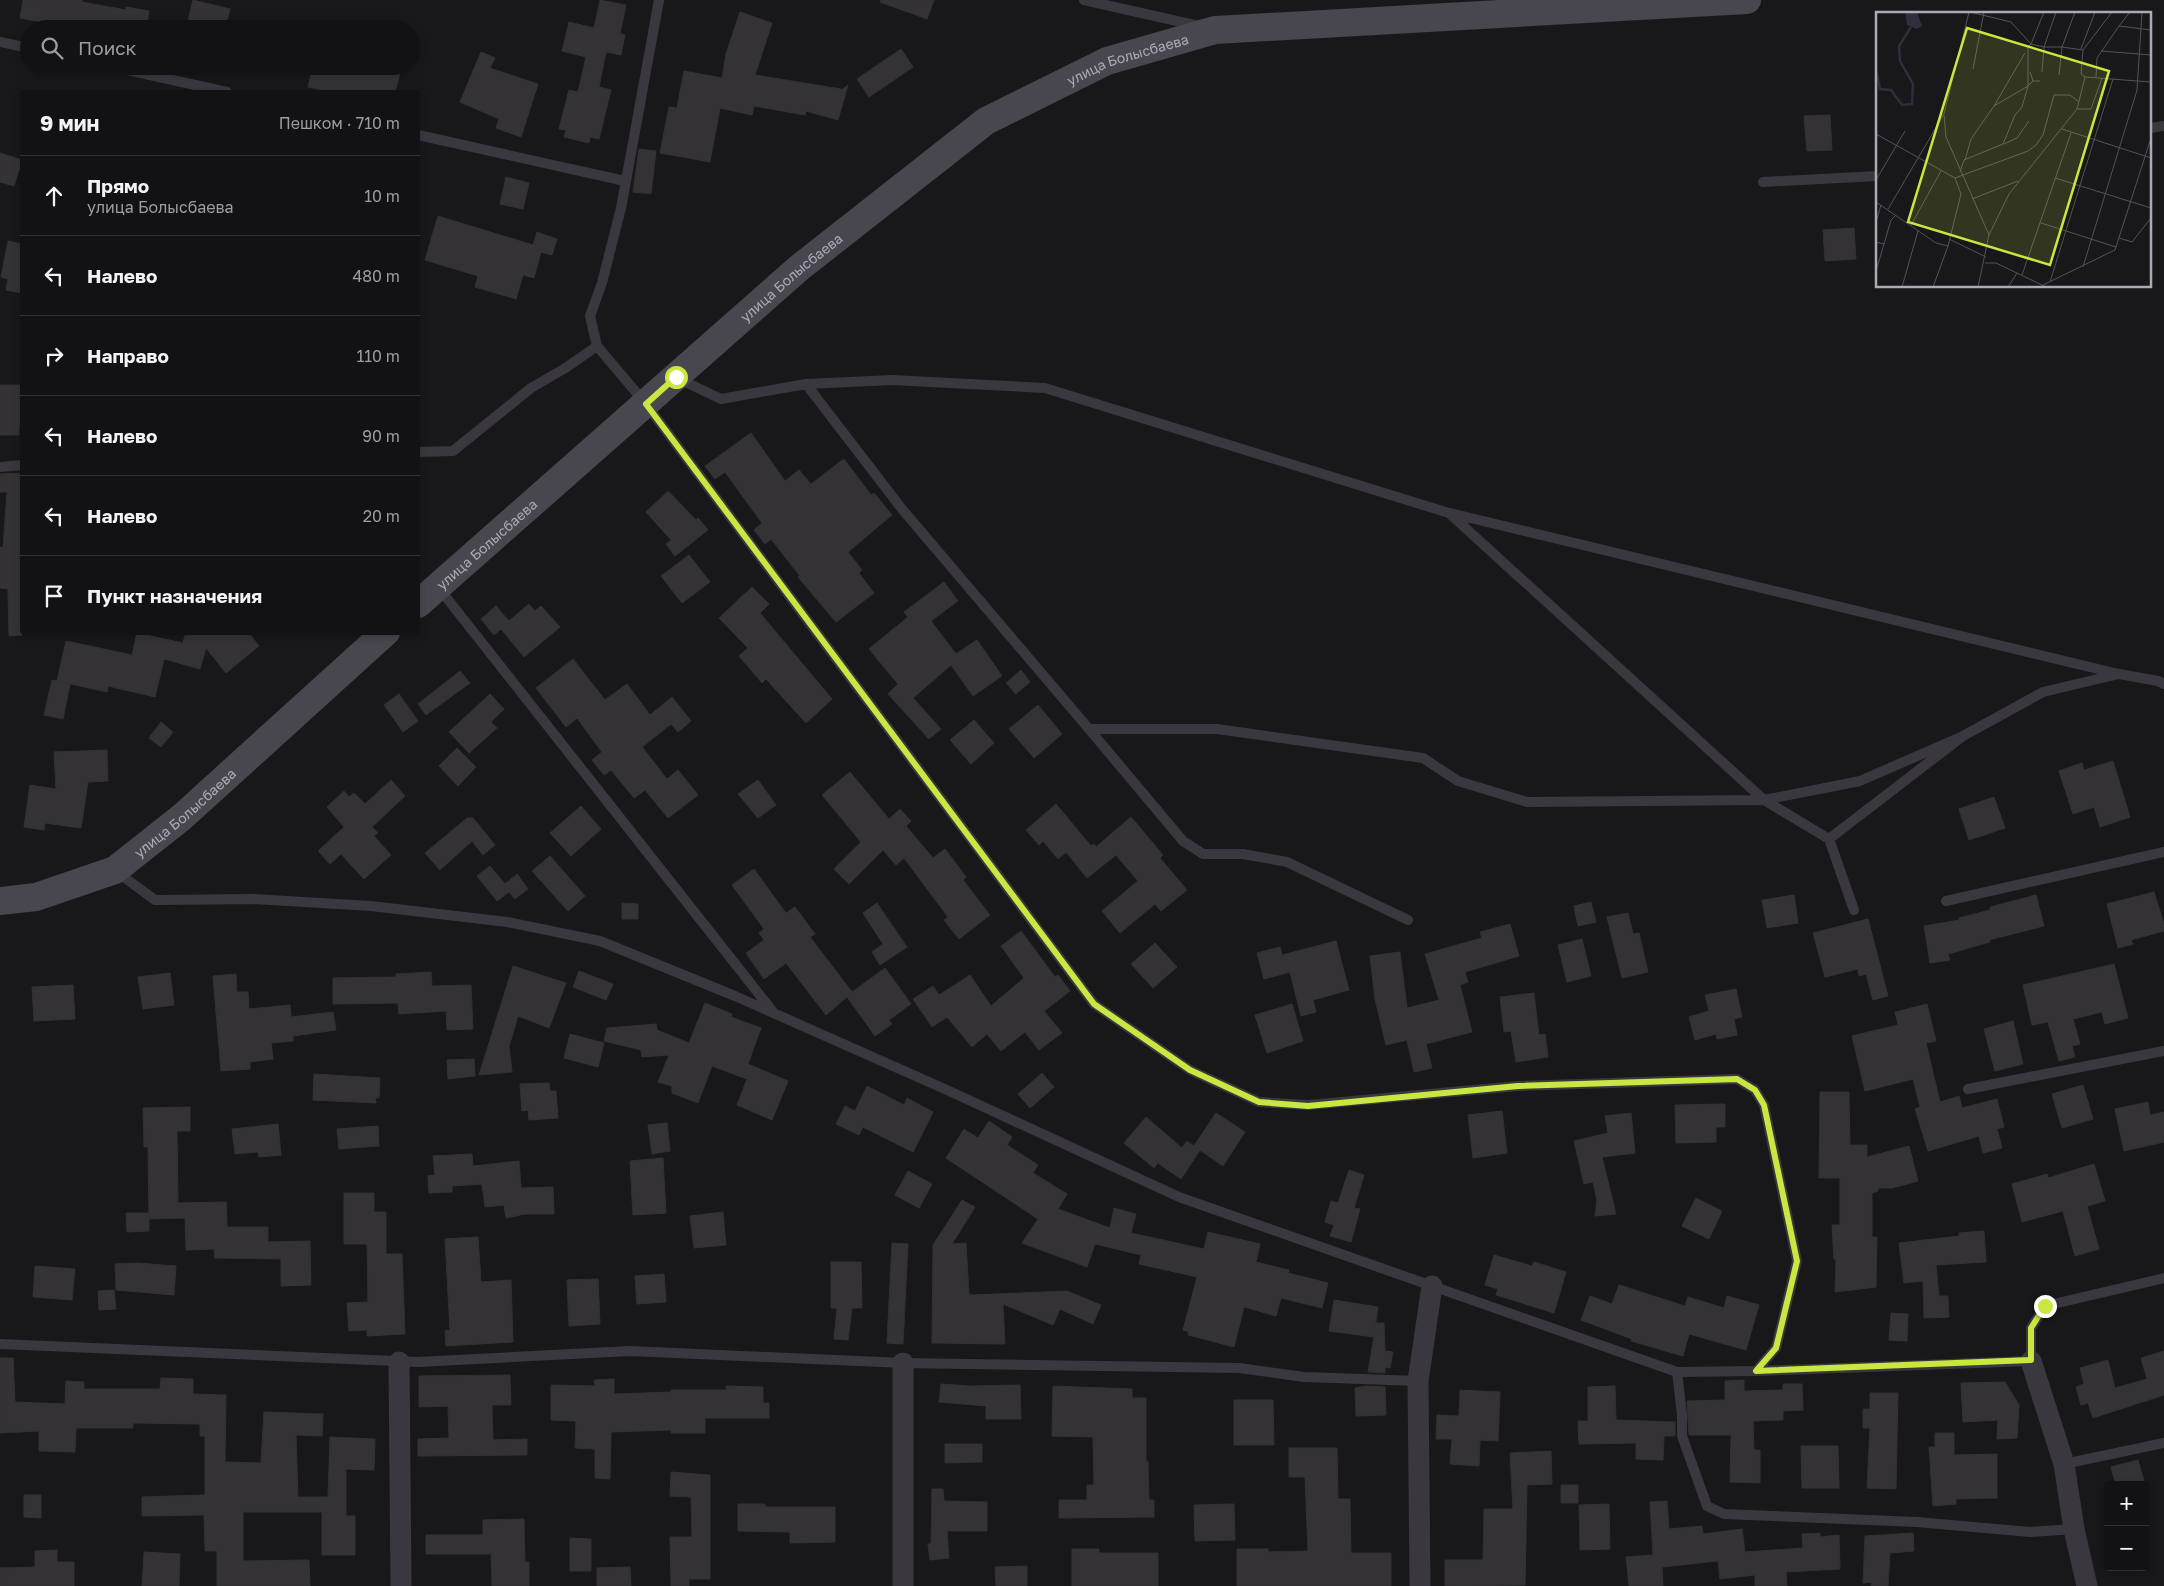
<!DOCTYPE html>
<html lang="ru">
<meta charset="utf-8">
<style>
body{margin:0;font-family:"Golos Text",sans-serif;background:#1f1f21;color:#f1f3f6}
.controls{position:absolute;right:15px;bottom:15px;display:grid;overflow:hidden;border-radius:5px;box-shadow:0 2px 8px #0003}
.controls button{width:45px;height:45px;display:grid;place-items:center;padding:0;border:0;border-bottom:1px solid #313133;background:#121113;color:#f1f3f6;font:25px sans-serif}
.stop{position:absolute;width:15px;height:15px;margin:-11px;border:4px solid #c9e741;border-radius:50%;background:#fff}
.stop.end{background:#c9e741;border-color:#fff;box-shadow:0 1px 5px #0008}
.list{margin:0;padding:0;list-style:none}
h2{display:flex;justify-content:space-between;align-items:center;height:65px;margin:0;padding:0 20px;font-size:21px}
h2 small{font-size:16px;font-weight:400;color:#9c9da0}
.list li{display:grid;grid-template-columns:32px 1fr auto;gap:15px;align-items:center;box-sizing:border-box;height:80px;padding:0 20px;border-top:1px solid #313133}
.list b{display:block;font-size:19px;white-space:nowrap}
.list p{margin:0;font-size:16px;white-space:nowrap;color:#9c9da0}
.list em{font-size:16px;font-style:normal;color:#9c9da0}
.icon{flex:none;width:28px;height:28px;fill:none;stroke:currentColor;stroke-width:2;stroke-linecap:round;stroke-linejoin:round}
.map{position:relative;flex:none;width:2164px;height:1586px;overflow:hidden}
.search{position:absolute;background:#121113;box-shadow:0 2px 8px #0003;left:20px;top:20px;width:400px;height:55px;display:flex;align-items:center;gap:12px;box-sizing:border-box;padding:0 18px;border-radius:28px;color:#9c9da0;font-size:19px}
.panel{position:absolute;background:#121113;box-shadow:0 2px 8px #0003;left:20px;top:90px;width:400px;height:545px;border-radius:5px}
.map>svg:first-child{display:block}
.building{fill:#343235;stroke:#333135}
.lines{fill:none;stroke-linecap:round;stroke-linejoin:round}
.lane{stroke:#3a383e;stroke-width:10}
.street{stroke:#3a383e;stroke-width:21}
.secondary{stroke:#48464e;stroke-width:28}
.route{stroke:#c9e741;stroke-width:6}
.labels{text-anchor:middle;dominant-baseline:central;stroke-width:4;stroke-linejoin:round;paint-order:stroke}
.street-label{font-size:14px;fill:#adaab8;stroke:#131214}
.inset-river{fill:none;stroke:#2e2e3c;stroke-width:2.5}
.inset-road{fill:none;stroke:#545259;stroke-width:1}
.view{fill:#c9e741;fill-opacity:0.15;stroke:#c9e741;stroke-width:2.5}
.inset-edge{fill:none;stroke:#adaab8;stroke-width:2.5}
</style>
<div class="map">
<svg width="2164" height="1586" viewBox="0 0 2164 1586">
<rect width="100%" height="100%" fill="#181719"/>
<!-- building -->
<path class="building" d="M23,0H82V2L126,10V7L149,11L146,29H63V26L20,18Z
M193,0L230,9L225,29H186Z
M600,0L626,5L620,34L625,35L621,55L606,52L599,87L611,90L599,139L590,137L589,143L564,137L566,130L559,129L569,90L578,92L586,57L562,51L569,22L594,28Z
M881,0H934L927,19L880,2Z
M740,12L772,23L755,75L841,89L840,91L848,85L838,120L806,111L805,115L754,106L752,115L720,108L710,162L660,153L669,107L677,108L684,71L722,78L726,54Z
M901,49L913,67L869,97L857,79Z
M481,52L495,58L490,68L538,84L521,137L496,128L499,119L460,102Z
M313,66H402L395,92H331L308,87Z
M1830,115L1832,150L1807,151L1804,116Z
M639,149L656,151L651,194L633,192Z
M0,153L22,160L14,186L0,182Z
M506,177L529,183L523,209L500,204Z
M438,216L533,245L537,232L557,239L552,255L541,252L534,278L523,275L516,299L475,287L478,276L425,260Z
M1854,228L1856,259L1825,261L1823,230Z
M8,241L22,244V293L6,290L8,279L1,277Z
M0,385H22V427H19V435H0Z
M751,433L785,481L799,470L811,484L844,459L871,495L874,493L892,515L848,552L862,570L859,573L874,593L836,622L798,577L800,576L771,539L765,544L754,530L762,523L725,472L715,479L705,466Z
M22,473V635L9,636L8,589L0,588V547L3,548L7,492H0V474Z
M668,491L696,520L698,518L708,530L675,556L666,544L671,540L646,512Z
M689,555L710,582L682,603L661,576Z
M944,582L958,601L931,621L956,654L977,640L1002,676L973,696L951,665L913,698L941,729L929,739L888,694L898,684L869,649L908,617L904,612Z
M752,587L769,604L760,613L832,699L806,723L766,679L762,683L739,656L748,648L719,618Z
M529,604L535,611L541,606L560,627L524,657L501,629L494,635L481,619L496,606L509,621Z
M186,632H248L259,646L226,673L206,648L200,669L164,659L155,697L108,686L107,692L57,681L66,641L132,655L137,633L183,643Z
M573,659L605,700L627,684L650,715L672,697L691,721L678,732L671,724L642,747L667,779L678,770L698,795L668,818L645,790L634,798L611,770L604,775L592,760L602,752L577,718L566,727L536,688Z
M1021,670L1030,682L1016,694L1006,683Z
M460,671L470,683L426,715L418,704Z
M52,680L70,684L63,719L44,715Z
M399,694L418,721L403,732L384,705Z
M490,694L504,709L491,722L497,728L469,753L449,732Z
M1038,705L1062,734L1034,758L1009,729Z
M974,720L994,743L971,764L950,740Z
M161,722L173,732L161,747L149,738Z
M457,748L476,767L458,786L439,766Z
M107,750L108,781L88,782L81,828L45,823L44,830L24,827L30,785L56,789L54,752Z
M2113,761L2130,817L2100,827L2094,807L2073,814L2059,771L2082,763L2084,770Z
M850,772L889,819L900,809L911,821L906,826L933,858L945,849L966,877L963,880L990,915L959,939L944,920L948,917L904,858L896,865L883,850L849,884L834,869L861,842L822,795Z
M391,780L405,796L372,827L378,833L374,836L391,855L364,879L341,854L330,864L318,851L344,827L327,807L344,791L349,797L354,793L365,804Z
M758,780L776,805L758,818L738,794Z
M1994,797L2005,828L1969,840L1959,809Z
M1056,804L1091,846L1094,844L1096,847L1131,817L1163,855L1160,858L1187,890L1161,911L1155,904L1120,933L1102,911L1138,881L1116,855L1087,878L1066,852L1058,859L1043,841L1039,845L1026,830Z
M581,806L601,829L571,856L550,833Z
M467,818H473L495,845L483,855L472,841L440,870L425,853Z
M550,856L585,896L568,911L532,871Z
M490,866L505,884L517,874L528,889L515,899L509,892L497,901L477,876Z
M754,869L786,913L795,907L815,934L810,937L852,992L885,968L911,1004L889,1020L892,1024L875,1036L847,997L826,1015L786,963L764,979L746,953L764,940L759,933L764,929L732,885Z
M2154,892L2164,924V931L2131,940L2133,944L2118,948L2107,904Z
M1794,895L1798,923L1767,928L1762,900Z
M2036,895L2044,926L1989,940L1990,942L1948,954L1950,960L1930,963L1924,926L1960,920L1959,918L1990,910V907Z
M1591,902L1596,922L1578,926L1574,906Z
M622,903L638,904V919H622Z
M877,903L907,947L880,965L872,952L883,944L863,913Z
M1628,913L1633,934L1639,933L1648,972L1622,978L1607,917Z
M1868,919L1888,996L1873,1000L1866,974L1859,976L1858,969L1825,977L1813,933Z
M1510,924L1519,956L1465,972L1468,982L1460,985L1472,1032L1426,1044L1432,1068L1414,1072L1407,1040L1386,1045L1375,999L1370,956L1400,952L1407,1008L1439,1000L1425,954L1482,938L1480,932Z
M1021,931L1055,977L1058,975L1070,991L1044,1011L1062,1033L1039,1050L1025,1032L1001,1051L987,1034L972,1047L947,1017L932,1027L913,999L933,986L939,995L970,975L991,1006L1024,978L1001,946Z
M1582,939L1591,976L1567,982L1558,945Z
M1336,941L1349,990L1313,1000L1316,1012L1301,1016L1290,972L1264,979L1257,953L1280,947L1282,955Z
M1155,943L1177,967L1153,988L1131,964Z
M2114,964L2128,1018L2105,1024L2102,1012L2073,1019L2080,1044L2072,1046L2075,1057L2059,1061L2048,1022L2032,1025L2023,985Z
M513,966L566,983L549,1028L518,1016L509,1047L512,1072L479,1075Z
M579,971L613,984L606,1000L573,987Z
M431,972L432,986L471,985L473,1029L447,1030L446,1011L399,1014L398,1003L333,1004V978L396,977V974Z
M170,973L174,1005L143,1009L138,977Z
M236,974L237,992H248L249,1009L290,1005L291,1017L333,1012L336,1030L293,1036V1041L271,1043L273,1059L250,1062V1069L221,1071L213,976Z
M73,985L75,1019L34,1021L32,987Z
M1736,989L1742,1017L1734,1019L1737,1035L1717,1039L1716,1034L1695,1040L1689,1017L1709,1011L1705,995Z
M1534,993L1539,1035L1545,1034L1548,1057L1516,1062L1511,1031L1504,1032L1500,997Z
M705,1003L732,1014L731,1017L761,1028L748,1064L788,1081L772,1120L737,1105L747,1079L712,1066L698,1103L672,1093V1086L658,1082L669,1055L642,1057L641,1050L604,1041L607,1028L656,1024L657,1030L689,1043Z
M1292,1004L1303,1041L1267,1053L1255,1015Z
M1927,1004L1936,1041L1926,1043L1940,1102L1959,1096L1962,1108L1997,1099L2004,1127L1997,1129L2002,1148L1983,1153L1979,1136L1928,1151L1915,1109L1920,1107L1913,1079L1865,1091L1852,1036L1898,1025L1895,1012Z
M2013,1021L2023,1064L1995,1071L1984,1029Z
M570,1034L604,1043L598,1067L564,1058Z
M474,1059L475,1076L448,1079L447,1060Z
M1042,1073L1054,1087L1030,1108L1018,1094Z
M314,1074L380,1078L379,1098H375L376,1103L313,1100Z
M549,1083L550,1091H556L558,1118L529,1120L528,1110L522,1111L520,1084Z
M2083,1085L2093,1119L2062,1128L2052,1094Z
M867,1086L904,1105L907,1098L933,1112L913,1152L863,1127L859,1135L836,1124L845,1106L855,1111Z
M1820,1092H1849L1850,1145H1867V1157L1909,1146L1918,1181L1892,1188H1878V1191L1872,1193V1237H1877L1876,1287L1835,1292L1836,1259H1834L1832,1225H1840V1178H1819Z
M2148,1102L2150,1115L2164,1112V1142L2124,1151L2115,1109Z
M1725,1104V1127H1716V1142L1676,1143L1675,1105Z
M190,1107V1131H177L178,1203L226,1202L227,1227H268V1242L310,1241L311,1285L281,1286V1259L215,1258L214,1249L186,1250L185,1218L149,1219L148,1147H144L143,1108Z
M1502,1111L1507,1153L1473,1158L1468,1115Z
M1216,1113L1245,1132L1223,1166L1197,1148L1200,1150L1181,1179L1158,1163L1154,1168L1124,1143L1146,1117L1182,1148L1187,1141L1194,1146Z
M1631,1113L1635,1153L1602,1157L1616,1214L1595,1216L1597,1200L1593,1182L1584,1184L1574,1141L1608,1133L1605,1116Z
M989,1121L1012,1137L1007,1145L1038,1165L1033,1173L1067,1194L1058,1209L1110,1228L1114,1208L1136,1214L1131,1233L1204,1249L1208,1232L1260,1244L1256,1262L1289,1270L1288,1273L1328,1283L1322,1308L1281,1298L1276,1316L1244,1307L1234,1347L1188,1335L1189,1332L1183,1330L1197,1277L1139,1264L1141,1255L1095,1244L1087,1267L1022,1243L1038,1219L946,1158L964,1129L978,1138Z
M667,1123L670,1151L652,1154L648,1125Z
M278,1124L281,1155L259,1157L258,1152L235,1154L232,1129Z
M378,1126L379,1146L339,1149L337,1129Z
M472,1154L473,1166L519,1161L521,1188L553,1187L554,1214H525L506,1218L504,1205L485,1207L482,1184L452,1186V1192L429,1193L428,1176L435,1175L433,1156Z
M663,1158L666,1213L633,1215L630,1161Z
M2094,1164L2105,1201L2087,1206L2099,1249L2075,1256L2063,1211L2022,1222L2012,1184L2047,1174L2048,1178Z
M1349,1170L1364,1175L1354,1208L1360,1209L1351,1242L1330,1236L1334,1225L1325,1222L1331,1201L1338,1203Z
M908,1171L932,1184L919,1208L895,1195Z
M344,1193H374V1212H386V1254H402L405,1334L367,1336V1330L349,1331L347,1303L368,1302L367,1244H344Z
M1696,1198L1722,1211L1709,1239L1682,1226Z
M962,1200L975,1207L952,1244L966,1243L969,1294L973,1295L1067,1291L1101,1305L1093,1324L1060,1309L1053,1325L1003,1304L1005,1344L932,1343L933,1245Z
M723,1212L726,1245L694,1248L690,1216Z
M126,1213H149V1231L127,1232Z
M1984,1231L1986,1262L1936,1265L1939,1296H1948L1949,1317L1924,1318L1923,1281L1904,1283L1899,1243L1959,1236V1233Z
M478,1237L481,1282L511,1280L513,1342L446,1346L445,1331L450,1330L445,1239Z
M892,1243L908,1244L903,1344L887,1343Z
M1494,1255L1532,1266L1534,1262L1566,1272L1554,1313L1496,1295L1498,1289L1485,1285Z
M831,1262H861L862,1308H852L848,1340L834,1339L837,1308H831Z
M137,1263L176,1266L174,1295L116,1290L115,1264Z
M35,1266L75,1269L72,1300L33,1297Z
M664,1274L666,1302L637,1304L635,1276Z
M598,1279L600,1324L569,1326L567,1280Z
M1619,1285L1685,1306L1688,1297L1724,1308L1727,1296L1759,1305L1746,1350L1689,1334L1683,1356L1631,1341L1632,1339L1581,1320L1590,1296L1612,1304Z
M114,1290L116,1309L99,1310L98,1291Z
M1334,1300L1378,1307L1374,1335L1376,1323H1384L1385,1351L1393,1352L1390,1368L1385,1367V1373L1368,1372L1374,1337L1329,1331Z
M1891,1313L1908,1314L1907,1341L1889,1340Z
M2164,1351V1395L2093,1418L2088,1403L2081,1405L2076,1387L2084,1384L2080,1368L2108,1360L2115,1388L2147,1379L2141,1358Z
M0,1358H13L15,1402L65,1404L66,1381L84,1382V1389H160L161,1378L193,1379V1394L226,1395L225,1462L261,1463L264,1412L323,1414L322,1436L296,1435L298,1497H328L330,1437L375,1439L374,1470L346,1469V1516H355V1555H322V1512H243V1561L309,1560L310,1586H217V1551H205L204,1515L142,1516V1497L205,1495V1436H200V1424L133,1423V1428H76L75,1452L39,1451V1431L0,1433Z
M510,1375L511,1405H492L493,1440L527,1439V1455L418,1456V1439L449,1438L448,1406L419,1407V1376Z
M614,1379V1394L671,1392V1390H726V1386L763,1387V1403H769V1418H705V1433H671V1430L611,1432L610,1479L595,1478V1449L575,1448L576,1421L551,1420V1385L595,1386L594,1380Z
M1744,1380V1391L1783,1390V1384H1802L1803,1410L1783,1411V1420L1753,1421L1754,1450H1760V1483L1730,1482L1731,1435H1689L1687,1401L1725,1400V1381Z
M2005,1382L2019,1405L2017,1438L1997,1439L1998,1420L1963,1422L1961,1383Z
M941,1384L971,1386L1020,1385L1021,1419H986V1406L939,1402Z
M1053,1386L1132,1389V1398H1146V1462L1148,1461L1149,1500H1154V1517L1059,1518V1500H1087V1485H1094L1093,1437L1052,1436Z
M1366,1386L1385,1387L1386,1415L1356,1416L1355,1388Z
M1615,1386L1616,1420L1675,1422V1436H1664L1663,1460L1636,1459V1443L1579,1444L1578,1421H1588V1387Z
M1460,1390L1500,1392L1498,1441L1480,1440L1479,1466L1450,1464L1452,1439H1436L1437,1415L1459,1416Z
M1870,1393H1898L1896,1489L1867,1488L1870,1428H1863V1409H1870Z
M1234,1400H1273L1274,1445H1234Z
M1935,1433H1954V1455L1997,1454V1498L1956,1499V1504L1933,1506L1929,1447H1935Z
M945,1444H982V1462L945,1463Z
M1801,1446H1838L1839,1488H1802Z
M1289,1448H1337L1338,1499H1350L1351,1553H1391V1586H1237V1549H1268V1552L1308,1551L1305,1477H1289Z
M1551,1451L1552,1484L1527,1485L1525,1585L1445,1586V1560H1483L1484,1509H1513L1510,1453Z
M2138,1460L2145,1485H2116L2111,1467Z
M671,1472L710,1475V1579H689V1586H671L670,1537H692L691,1497L670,1496Z
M1561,1485H1578V1503H1561Z
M932,1489H943L944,1501L987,1502V1531H947L949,1558L930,1560L928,1544H931Z
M24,1495H41V1518L24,1517Z
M1667,1501L1669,1529L1702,1526L1703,1534L1742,1529L1745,1552L1803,1548L1802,1534L1820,1533V1537L1839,1535L1840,1569L1786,1572L1787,1586H1755V1575L1720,1579L1718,1561L1662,1567L1663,1586H1629L1626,1557L1653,1555L1650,1502Z
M738,1504H765V1507H835V1542L790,1543V1532L738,1531Z
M1234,1504L1235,1540L1195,1541L1194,1505Z
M1609,1504L1610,1549L1580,1550L1579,1505Z
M524,1519L525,1562H529V1586H492L491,1554H426V1535H483V1520Z
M1913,1533L1914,1551L1890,1553L1888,1586H1871L1872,1582L1863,1583L1865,1536Z
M570,1538L591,1539V1571H570Z
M1072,1549H1099V1553H1158V1586H1072Z
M57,1550V1562H74V1586H0V1568L35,1567V1551Z
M144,1552L180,1554L179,1586H142Z
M1027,1566V1586H996L995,1567Z
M630,1567L631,1586H597V1568Z"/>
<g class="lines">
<!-- lane -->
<path class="lane" d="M659,0L621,208L602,283L590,316L597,346L646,404L1094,1004L1190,1070L1259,1102L1308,1105L1518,1086L1737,1079L1755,1090L1764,1105L1797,1261L1776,1348L1756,1371
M1084,0L1199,26
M0,42L29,48
M109,66L227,92
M2150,128L2164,126
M418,135L625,181
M1763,182L1878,176
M677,378L721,399L806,384L902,509L1089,729H1217L1423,758L1458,781L1527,802L1764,800L1829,839
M806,384L892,380L1045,388L1449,513L1764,800L1860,781L1963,736
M418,452L453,451L531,388L567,367L597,346
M0,467L22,465
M1450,513L2119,674
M438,587L774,1013
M1089,729L1183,841L1203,854H1243L1287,862L1408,920
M117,872L155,900L253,899L371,906L507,922L600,941L735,996L947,1090L1179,1197L1677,1372L1756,1371L2031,1361V1328L2045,1306L2164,1278
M1946,901L2164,852
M1854,910L1829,839L1963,736L2043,692L2119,674L2158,681L2164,684
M1968,1089L2164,1051
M0,1344L418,1362L630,1351L903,1363L1239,1368L1304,1377L1418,1381
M1677,1372L1682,1415V1436L1707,1506L1724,1514L1917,1522L2030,1532L2074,1529
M2064,1464L2164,1443"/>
<!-- street -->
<path class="street" d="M2031,1361L2064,1464L2074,1529L2087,1586
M399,1362L401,1586
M903,1363V1586
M1420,1586L1418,1381L1432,1286"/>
<!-- secondary -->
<g class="secondary">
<path id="s1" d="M418,604L799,268L986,121L1107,61L1215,30L1747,0"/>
<path id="s2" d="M0,901L36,897L115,870L182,817L386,632"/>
</g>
</g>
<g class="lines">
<!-- route -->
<path class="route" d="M676,377L646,404L1094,1004L1190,1070L1259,1102L1308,1106L1518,1086L1737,1079L1755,1090L1764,1105L1797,1261L1776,1348L1756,1371L2031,1360V1328L2045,1306"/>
</g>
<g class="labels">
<!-- street labels -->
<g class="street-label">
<text stroke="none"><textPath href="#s1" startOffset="901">улица Болысбаева</textPath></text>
<text stroke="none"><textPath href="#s1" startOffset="496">улица Болысбаева</textPath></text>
<text stroke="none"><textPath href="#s1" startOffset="91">улица Болысбаева</textPath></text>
<text stroke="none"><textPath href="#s2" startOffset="210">улица Болысбаева</textPath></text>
</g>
</g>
<!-- overview -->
<g transform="translate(1876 12)">
<rect width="275" height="275" fill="#181719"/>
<path d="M29,0H41L46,14L41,17L31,13Z" fill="#2e2e3c"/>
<path class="inset-river" d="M0,58L4,77L15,78L26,93L36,92L37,72L24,49L23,34L35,15"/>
<path class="inset-road" d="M94,0L135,10L155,32L168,0M243,14L254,0M205,37L219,0M225,39L275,43M152,54V35L155,32L168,35L180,0M97,57L108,0M154,60L157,69H164M166,60L168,35H186L199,0M183,63L186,35L207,38M209,65L275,70M220,65L221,46L243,14L275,18M118,94L149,41M201,97H215L226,66M68,103L70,125L113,223L102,275M186,117L275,146M0,122L79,166L152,139L160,133L167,123L178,83H194L203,90M128,132L141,126L153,109M89,148L95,127L118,94L152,74V54M84,160L88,148L127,132L139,103L146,95L152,74L157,69M179,166L275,196M0,168L29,119M96,187L142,169M0,190L60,231L72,234M12,197L68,102L93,0M0,210L5,193M165,211L240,235M35,213L65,159M113,223L133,182L201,97L209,65L205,62L207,38L236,0M243,226L256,230L275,206M73,227L110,245M0,230L8,232L15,208L20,203M109,251H120L168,274M207,255L261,78L266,0M0,259L8,232M146,263L195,121M174,270L237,67M167,273L239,238L275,126M26,275L42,219M57,275L72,234L85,182L79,166M132,275L141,261"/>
<path class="view" d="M91,16L233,59L174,253L32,210Z"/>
<rect width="275" height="275" class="inset-edge"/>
</g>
</svg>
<div class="controls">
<button>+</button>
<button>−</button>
</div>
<div class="stop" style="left:676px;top:377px"></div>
<div class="stop end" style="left:2045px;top:1306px"></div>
<div class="search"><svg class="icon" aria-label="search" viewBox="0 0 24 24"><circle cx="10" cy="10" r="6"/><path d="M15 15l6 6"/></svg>Поиск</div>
<section class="panel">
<h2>9 мин<small>Пешком · 710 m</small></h2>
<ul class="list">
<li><svg class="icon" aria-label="ahead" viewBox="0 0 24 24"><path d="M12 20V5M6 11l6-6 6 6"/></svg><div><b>Прямо</b><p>улица Болысбаева</p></div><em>10 m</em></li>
<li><svg class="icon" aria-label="left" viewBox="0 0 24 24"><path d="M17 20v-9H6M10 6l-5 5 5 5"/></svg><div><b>Налево</b></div><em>480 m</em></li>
<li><svg class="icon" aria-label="right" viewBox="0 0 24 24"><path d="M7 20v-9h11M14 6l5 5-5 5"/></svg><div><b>Направо</b></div><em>110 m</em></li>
<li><svg class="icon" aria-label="left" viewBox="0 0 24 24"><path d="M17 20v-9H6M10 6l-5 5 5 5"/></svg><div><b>Налево</b></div><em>90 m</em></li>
<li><svg class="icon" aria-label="left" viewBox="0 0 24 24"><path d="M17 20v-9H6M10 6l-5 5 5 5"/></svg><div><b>Налево</b></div><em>20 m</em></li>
<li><svg class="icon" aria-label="arrive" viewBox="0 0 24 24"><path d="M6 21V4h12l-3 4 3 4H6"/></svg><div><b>Пункт назначения</b></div></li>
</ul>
</section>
</div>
